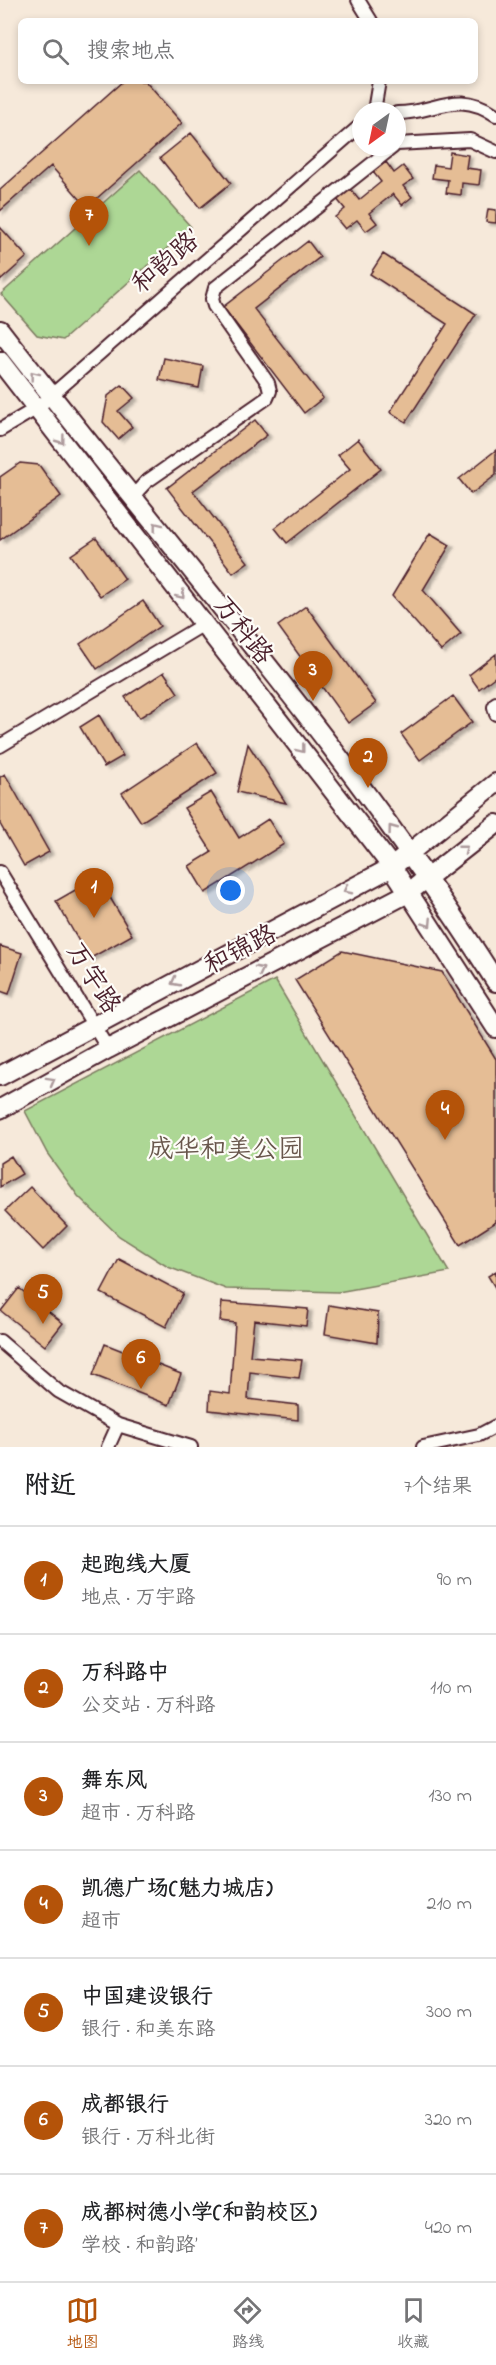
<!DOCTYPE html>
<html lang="zh">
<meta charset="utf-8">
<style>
body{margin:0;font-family:"Indie Flower","LXGW WenKai TC",sans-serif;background:#f2f2f2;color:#202124}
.compass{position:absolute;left:352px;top:102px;width:54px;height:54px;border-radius:50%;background:#fff;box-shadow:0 3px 9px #0003;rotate:213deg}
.you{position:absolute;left:231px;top:891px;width:21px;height:21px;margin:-15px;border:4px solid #fff;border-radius:50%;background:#1a73e8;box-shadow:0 0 0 9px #1a73e833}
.badge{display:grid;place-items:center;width:39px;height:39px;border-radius:50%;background:#b45309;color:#fff;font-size:20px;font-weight:700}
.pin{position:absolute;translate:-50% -50px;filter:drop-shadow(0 2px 3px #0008)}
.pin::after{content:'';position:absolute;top:32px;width:21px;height:18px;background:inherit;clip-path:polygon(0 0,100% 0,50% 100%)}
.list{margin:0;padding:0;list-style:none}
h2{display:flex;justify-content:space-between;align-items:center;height:78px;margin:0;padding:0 24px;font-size:26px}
h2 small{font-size:20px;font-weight:400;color:#757577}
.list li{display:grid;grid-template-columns:39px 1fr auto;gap:18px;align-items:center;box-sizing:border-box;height:108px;padding:0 24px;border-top:2px solid #e0e0e0}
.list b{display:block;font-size:22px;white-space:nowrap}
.list p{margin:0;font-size:20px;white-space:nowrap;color:#757577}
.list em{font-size:20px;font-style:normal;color:#757577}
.icon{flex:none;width:33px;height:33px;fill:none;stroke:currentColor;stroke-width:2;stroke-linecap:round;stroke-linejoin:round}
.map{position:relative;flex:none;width:496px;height:1447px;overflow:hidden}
.search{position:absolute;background:#fff;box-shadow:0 3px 9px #0003;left:18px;right:18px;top:18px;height:66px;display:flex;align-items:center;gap:15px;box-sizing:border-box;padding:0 21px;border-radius:9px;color:#757577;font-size:22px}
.sheet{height:834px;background:#fff}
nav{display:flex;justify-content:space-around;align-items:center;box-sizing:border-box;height:84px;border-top:2px solid #e0e0e0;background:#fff;font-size:16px;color:#757577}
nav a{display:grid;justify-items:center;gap:3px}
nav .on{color:#b45309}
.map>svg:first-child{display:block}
.green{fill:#add795;stroke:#7c7b60;stroke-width:1.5}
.building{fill:#e5bd95;stroke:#4a1f2b;stroke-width:1.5;filter:url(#shadow)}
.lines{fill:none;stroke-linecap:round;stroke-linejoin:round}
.street-casing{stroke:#4a1f2b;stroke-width:16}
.secondary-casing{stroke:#4a1f2b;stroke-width:22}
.street{stroke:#fdfcf7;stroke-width:12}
.secondary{stroke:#fdfcf7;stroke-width:18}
.oneway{stroke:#ac999b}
.labels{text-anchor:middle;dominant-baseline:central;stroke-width:4.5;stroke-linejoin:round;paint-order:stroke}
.street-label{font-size:26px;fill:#4a1f2b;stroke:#fdfcf7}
.park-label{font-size:26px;fill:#68564b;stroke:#fdfcf7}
</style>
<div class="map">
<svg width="496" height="1447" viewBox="0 0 496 1447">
<defs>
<filter id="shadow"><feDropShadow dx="4" dy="2.5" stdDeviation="1.5" flood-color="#0004"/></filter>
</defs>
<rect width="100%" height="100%" fill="#f6e9da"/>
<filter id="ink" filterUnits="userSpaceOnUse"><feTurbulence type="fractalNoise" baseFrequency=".0167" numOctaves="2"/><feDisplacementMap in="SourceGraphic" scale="12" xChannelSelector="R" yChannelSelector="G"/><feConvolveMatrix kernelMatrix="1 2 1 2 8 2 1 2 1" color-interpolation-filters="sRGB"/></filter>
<g filter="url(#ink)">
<!-- green -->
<path class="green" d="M140,170L191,227L63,340L37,335L1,294Z
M275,980L449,1272L338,1292L226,1289L168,1267L119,1236L78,1196L47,1153L25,1111Z"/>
<!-- building -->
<path class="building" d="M123,81H145L182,123L87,207L51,166L0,211V190Z
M191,133L231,183L200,208L160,158Z
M450,152L468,155L466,168L481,170L479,185L462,183L461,195L446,193L448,180L432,178L434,165L448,167Z
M386,162L394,173L403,166L413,179L403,186L412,197L402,205L393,194L369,213L377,223L366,231L357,220L345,229L335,217L345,209L336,198L349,187L359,200L381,182L373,172Z
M488,209L496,210V223L486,222Z
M0,227L27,257L0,281Z
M308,241L320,257L254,309L323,398L304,413L223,307Z
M383,254L476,314L406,422L390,412L447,324L370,274Z
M164,358L203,366L199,388L159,380Z
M122,385L134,398L118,411L132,427L118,439L103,422L108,396Z
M255,420L267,435L193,491L248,562L233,573L167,488Z
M358,439L381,469L287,543L275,528L350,469L338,455Z
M496,450V475L471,494L459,479Z
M20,463L39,465L61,496L0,540V477Z
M430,533L450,545L423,590L461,634L441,651L392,596Z
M96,538L125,579L100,596L71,555Z
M143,601L160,626L97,669L80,644Z
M306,606L376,703L348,723L278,626Z
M496,654V676L479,689L469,675Z
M164,672L178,693L139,718L125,697Z
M453,696L472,722L420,760L401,734Z
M99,715L123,756L104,767L80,727Z
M197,743L217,773L141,822L122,793Z
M248,744L286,803L237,792Z
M5,774L49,852L24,866L0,824V777Z
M211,792L239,838L268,819L284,844L205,893L189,866L212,852L184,808Z
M98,877L132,935L89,959L56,901Z
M0,946L22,953L9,994L0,991Z
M342,951L442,972L496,1059V1222L460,1245L295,980Z
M11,1156L22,1174L0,1187V1163Z
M30,1187L67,1226L43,1250L5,1211Z
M119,1259L183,1293L166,1327L101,1293Z
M496,1271V1289L488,1276Z
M19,1288L63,1323L45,1346L1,1311Z
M222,1302L308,1309L306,1326L254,1320L250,1356L302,1360L299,1378L250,1372L248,1399L298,1405V1420L209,1410L210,1391L230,1394L235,1323L220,1321Z
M329,1305L378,1313L377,1343L325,1334Z
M105,1344L181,1374L169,1405L93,1375Z"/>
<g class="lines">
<!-- street casing -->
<g class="street-casing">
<path id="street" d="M358,0L371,21
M374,111L379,81
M397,113C437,113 456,88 496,115
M397,144L470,140L496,152
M0,430L37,408L361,125
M133,496L146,482L267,398L270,391L268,383L214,306L212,299L215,288L393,147
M496,703L494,707L496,714
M0,746L204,624
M0,872L108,1049
M0,1341L58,1391L118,1425L191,1447
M108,1447L118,1425
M423,1447L479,1435L496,1426"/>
</g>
<!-- secondary casing -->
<g class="secondary-casing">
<path id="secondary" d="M0,330C167,546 350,751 496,982
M0,361L392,867L496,1028
M0,1076L392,867L496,783
M0,1109L108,1049L408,893L496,824"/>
</g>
<!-- street -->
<use href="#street" class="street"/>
<!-- secondary -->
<use href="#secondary" class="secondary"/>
</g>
<!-- one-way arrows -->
<defs><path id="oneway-chevron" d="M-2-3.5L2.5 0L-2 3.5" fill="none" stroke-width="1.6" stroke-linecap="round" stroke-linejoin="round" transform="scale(1.5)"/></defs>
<g class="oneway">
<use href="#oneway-chevron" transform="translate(34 375) rotate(-128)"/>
<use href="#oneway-chevron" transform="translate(61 440) rotate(53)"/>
<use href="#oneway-chevron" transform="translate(157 526) rotate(-128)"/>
<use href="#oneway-chevron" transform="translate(181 595) rotate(52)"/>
<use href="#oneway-chevron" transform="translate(301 749) rotate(52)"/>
<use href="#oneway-chevron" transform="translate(392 829) rotate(-127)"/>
<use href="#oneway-chevron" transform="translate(464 849) rotate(-38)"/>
<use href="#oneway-chevron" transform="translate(347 890) rotate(152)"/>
<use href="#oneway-chevron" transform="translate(428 923) rotate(57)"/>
<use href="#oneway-chevron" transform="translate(260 970) rotate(-27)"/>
<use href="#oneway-chevron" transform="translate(175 982) rotate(152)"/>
<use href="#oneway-chevron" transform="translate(51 1081) rotate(-29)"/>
</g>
</g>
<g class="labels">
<!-- street labels -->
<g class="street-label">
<text transform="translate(167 263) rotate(-41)">和韵路’</text>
<text transform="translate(242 631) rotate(52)">万科路</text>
<text transform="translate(241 951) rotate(-27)">和锦路</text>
<text transform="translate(92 979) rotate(58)">万宇路</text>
</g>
<!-- park labels -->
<g class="park-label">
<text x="226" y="1151">成华和美公园</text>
</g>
</g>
</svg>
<svg class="compass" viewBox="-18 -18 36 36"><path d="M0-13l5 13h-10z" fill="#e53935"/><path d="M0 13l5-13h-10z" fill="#757577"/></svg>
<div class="you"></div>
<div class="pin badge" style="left:94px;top:918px">1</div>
<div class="pin badge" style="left:368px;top:788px">2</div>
<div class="pin badge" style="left:313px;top:701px">3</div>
<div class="pin badge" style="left:445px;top:1140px">4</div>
<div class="pin badge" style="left:43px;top:1324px">5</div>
<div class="pin badge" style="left:141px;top:1389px">6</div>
<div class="pin badge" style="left:89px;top:246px">7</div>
<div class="search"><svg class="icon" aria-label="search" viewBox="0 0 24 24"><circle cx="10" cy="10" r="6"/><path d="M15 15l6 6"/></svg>搜索地点</div>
</div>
<section class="sheet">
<h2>附近<small>7个结果</small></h2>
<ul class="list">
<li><span class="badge">1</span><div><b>起跑线大厦</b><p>地点 · 万宇路</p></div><em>90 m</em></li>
<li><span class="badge">2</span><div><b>万科路中</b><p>公交站 · 万科路</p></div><em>110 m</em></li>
<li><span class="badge">3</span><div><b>舞东风</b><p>超市 · 万科路</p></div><em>130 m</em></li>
<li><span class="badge">4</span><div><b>凯德广场(魅力城店)</b><p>超市</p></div><em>210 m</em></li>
<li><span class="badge">5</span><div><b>中国建设银行</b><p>银行 · 和美东路</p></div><em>300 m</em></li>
<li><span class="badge">6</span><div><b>成都银行</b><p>银行 · 万科北街</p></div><em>320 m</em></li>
<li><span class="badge">7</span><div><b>成都树德小学(和韵校区)</b><p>学校 · 和韵路’</p></div><em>420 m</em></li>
</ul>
</section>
<nav>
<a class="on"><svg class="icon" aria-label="map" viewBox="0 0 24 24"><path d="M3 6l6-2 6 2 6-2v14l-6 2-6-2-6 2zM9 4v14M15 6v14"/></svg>地图</a>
<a><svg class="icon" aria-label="directions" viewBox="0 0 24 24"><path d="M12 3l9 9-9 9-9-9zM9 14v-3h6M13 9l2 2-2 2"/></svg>路线</a>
<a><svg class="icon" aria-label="saved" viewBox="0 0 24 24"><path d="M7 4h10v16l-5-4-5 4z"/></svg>收藏</a>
</nav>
